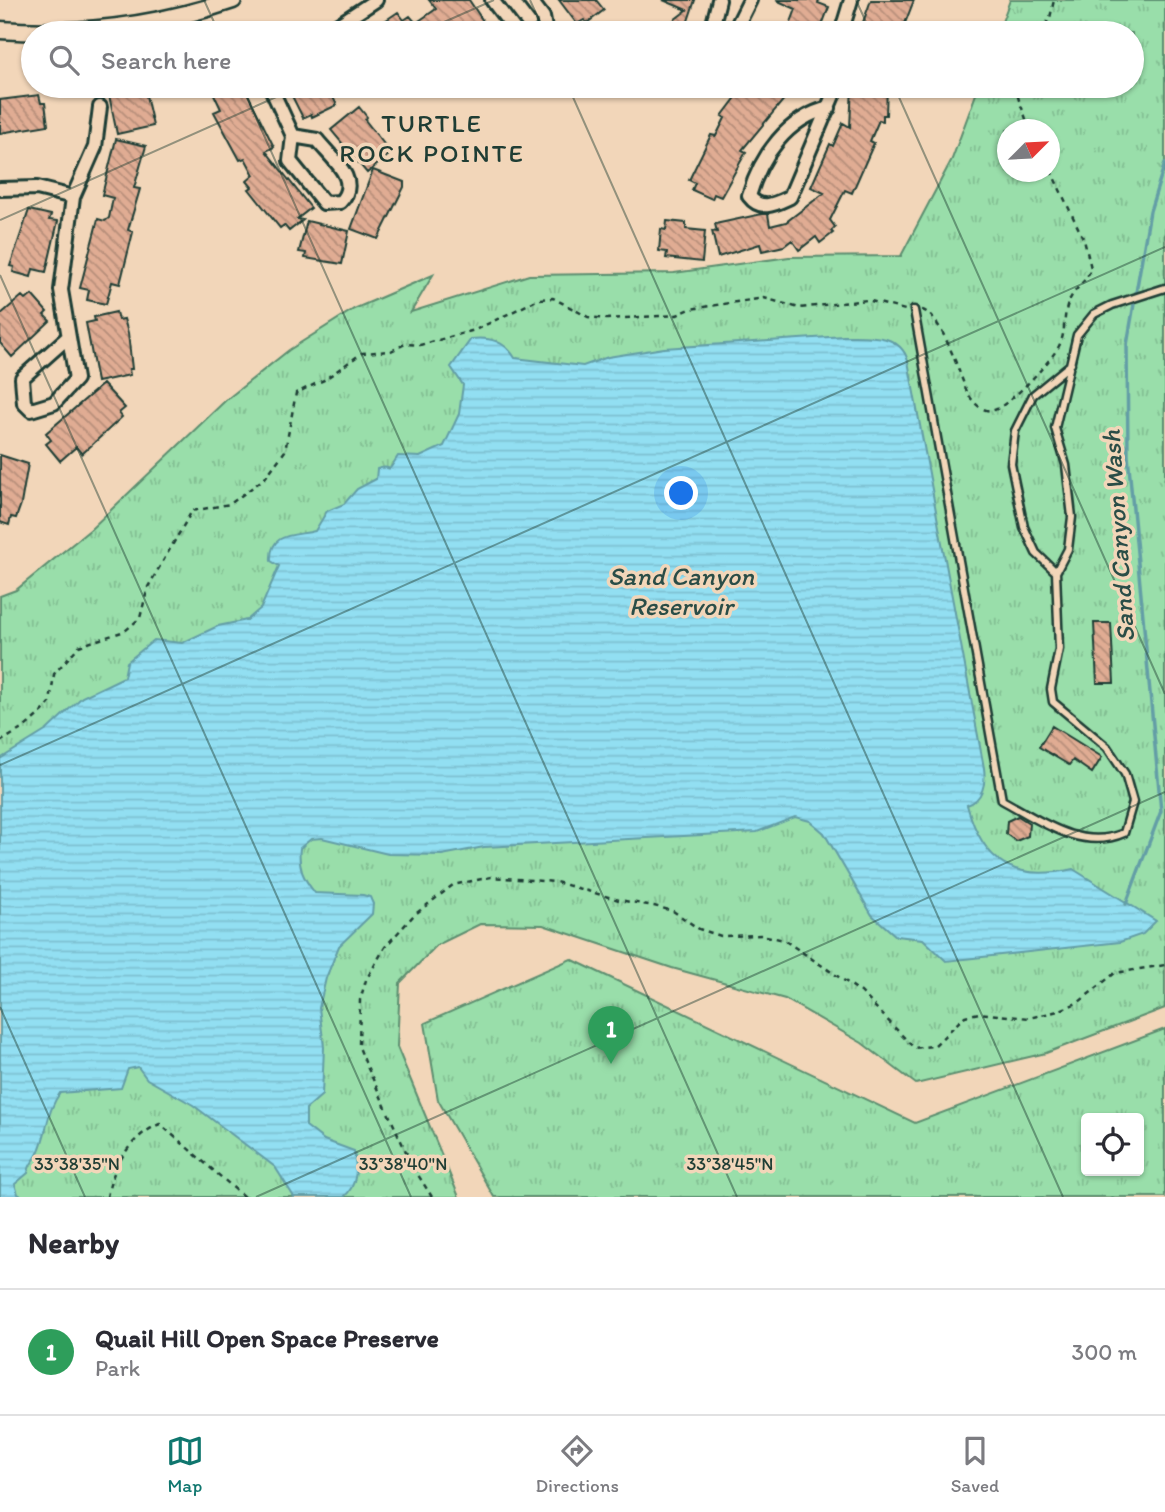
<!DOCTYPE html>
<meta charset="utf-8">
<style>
body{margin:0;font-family:Itim,sans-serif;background:#f2f2f3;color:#2b2b33}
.controls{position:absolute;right:21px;bottom:21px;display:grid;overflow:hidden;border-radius:7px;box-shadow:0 2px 5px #0004}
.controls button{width:63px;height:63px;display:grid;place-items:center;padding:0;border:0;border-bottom:2px solid #e1e1e2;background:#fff;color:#2b2b33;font:35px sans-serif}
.compass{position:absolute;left:997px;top:119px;width:63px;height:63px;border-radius:50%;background:#fff;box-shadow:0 2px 5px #0004;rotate:66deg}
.you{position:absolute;left:682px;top:494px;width:24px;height:24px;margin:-18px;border:5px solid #fff;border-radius:50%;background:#1a73e8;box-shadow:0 0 0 10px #1a73e833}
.badge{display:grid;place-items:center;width:46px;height:46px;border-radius:50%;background:#0f766e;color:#fff;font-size:23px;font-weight:700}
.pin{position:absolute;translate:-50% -58px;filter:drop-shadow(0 2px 4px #0008)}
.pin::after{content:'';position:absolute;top:37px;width:24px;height:21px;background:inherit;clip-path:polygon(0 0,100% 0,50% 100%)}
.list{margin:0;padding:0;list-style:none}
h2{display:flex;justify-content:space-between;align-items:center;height:91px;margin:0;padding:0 28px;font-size:30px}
h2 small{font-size:23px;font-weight:400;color:#7c7c81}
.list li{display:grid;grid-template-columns:46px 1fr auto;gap:21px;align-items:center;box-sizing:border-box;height:126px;padding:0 28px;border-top:2px solid #e1e1e2}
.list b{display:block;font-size:26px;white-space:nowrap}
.list p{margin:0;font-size:23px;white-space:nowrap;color:#7c7c81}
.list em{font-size:23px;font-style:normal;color:#7c7c81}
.icon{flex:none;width:38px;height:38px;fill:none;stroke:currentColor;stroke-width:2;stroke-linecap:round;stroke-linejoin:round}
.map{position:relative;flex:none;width:1165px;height:1197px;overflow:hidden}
.search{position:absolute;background:#fff;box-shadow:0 2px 5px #0004;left:21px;right:21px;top:21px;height:77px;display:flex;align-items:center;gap:18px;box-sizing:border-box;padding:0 24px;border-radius:38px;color:#7c7c81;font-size:26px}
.sheet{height:217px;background:#fff}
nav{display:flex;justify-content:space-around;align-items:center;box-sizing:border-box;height:98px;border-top:2px solid #e1e1e2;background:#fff;font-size:19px;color:#7c7c81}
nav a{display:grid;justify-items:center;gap:4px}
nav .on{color:#0f766e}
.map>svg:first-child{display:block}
.grass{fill:url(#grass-tufts);stroke:#5c8e6f;stroke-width:2;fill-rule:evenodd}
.water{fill:url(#water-rules);stroke:#649ea6;stroke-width:2}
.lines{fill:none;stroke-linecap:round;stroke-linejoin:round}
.stream{stroke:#649ea6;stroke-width:3.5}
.building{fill:url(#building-back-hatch);stroke:#1f3d34;stroke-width:2}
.service-casing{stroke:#1f3d34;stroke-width:11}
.minor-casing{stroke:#1f3d34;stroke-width:18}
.tertiary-casing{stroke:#1f3d34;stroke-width:21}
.path{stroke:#1f3d34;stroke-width:2.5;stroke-dasharray:5 5;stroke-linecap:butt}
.service{stroke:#f2d6b9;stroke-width:6}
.minor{stroke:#f2d6b9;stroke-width:12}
.tertiary{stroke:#f2d6b9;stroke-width:16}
.ticks{fill:none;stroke:#1f3d34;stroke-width:2;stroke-opacity:0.45}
.labels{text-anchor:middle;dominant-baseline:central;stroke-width:7;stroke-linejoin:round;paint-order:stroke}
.neighbourhood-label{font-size:26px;letter-spacing:2px;fill:#1f3d34;stroke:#f2d6b9}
.water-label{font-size:26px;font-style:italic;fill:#2a4d47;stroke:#f2d6b9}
.ticks-label{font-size:18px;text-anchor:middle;fill:#1f3d34;stroke:#f2d6b9;stroke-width:7;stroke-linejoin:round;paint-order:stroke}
</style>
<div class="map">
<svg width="1165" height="1197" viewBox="0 0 1165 1197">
<defs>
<pattern id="grass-tufts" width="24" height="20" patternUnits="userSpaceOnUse" patternTransform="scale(1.75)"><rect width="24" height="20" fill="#99deaa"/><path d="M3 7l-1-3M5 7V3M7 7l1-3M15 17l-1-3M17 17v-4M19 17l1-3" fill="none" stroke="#83bf93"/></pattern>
<pattern id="water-rules" width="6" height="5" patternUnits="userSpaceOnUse" patternTransform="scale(1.75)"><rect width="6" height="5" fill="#92dff2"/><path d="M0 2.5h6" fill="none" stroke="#7dc0d0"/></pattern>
<pattern id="building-back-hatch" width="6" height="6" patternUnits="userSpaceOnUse" patternTransform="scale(1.75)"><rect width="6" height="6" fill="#e0ac93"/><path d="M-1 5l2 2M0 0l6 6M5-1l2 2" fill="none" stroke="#b58d79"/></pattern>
</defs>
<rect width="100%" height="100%" fill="#f2d6b9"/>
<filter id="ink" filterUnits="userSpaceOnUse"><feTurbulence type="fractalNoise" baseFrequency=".0143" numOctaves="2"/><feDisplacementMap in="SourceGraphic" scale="14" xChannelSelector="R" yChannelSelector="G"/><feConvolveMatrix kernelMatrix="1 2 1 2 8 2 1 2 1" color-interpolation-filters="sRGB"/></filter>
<g filter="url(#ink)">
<!-- grass -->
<path class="grass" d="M1010,0H1165V1008L1046,1053L916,1084L862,1043L785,999L672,968L543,925L480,924L437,945L400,983L397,1047L459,1197H0V596L16,590L91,529L226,400L289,350L354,309L433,275L411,312L529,275L674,273L789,257L901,256L952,159L979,86H1132V33H998ZM1007,130H1050V172H1007Z
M571,959L915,1123L1165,1029V1197H494L438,1100L425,1023ZM1139,1118V1171H1086V1118Z"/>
<!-- water -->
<path class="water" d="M844,336C869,336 900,333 908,361L984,768C986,783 983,800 967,805C983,863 1014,882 1073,869L1156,921L1143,934L1120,942L946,961L923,939L896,936L872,915L824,833L810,821L795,817L757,832L484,847L442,855L388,854L322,838L311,839L300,848C298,868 303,878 315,893L363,895L370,897L373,904L372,914L339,946L326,978L319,1008L324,1047L322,1095L306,1109V1126L324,1140L354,1151C357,1169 358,1184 344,1197H294L275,1167L193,1105L147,1079L138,1067L128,1069L121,1088L60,1093C46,1112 48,1132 38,1153C35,1161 29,1163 28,1173L15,1184L18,1194L23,1197H0V759L47,730L82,697L124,677L127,662L154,640L182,643L218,626L247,620L261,608L279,566L271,561C269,531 297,536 315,531L327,511L344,504L357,489L376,479L377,469C395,463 384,478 398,456L420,457L444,446L459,414L463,385L451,367L471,339C490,337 505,341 515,358L583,366L608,357L664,348Z"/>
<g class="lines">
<!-- stream -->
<path class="stream" d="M1126,904L1161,811L1128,455L1127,345L1150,211L1165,163"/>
</g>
<!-- building -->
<path class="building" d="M429,0H469L491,33H367L398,12L404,20L410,16L416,23L436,9Z
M559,0H596L604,10L587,23L584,20L577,24Z
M663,0H695L688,21L697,33H657L687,10Z
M776,0H819L818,3L829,7L819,33H787L796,9Z
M871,0H914L902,31L893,27L891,33H874L861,28Z
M139,86L140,92L145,91L153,126L117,134L109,95L117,93V89Z
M221,86H244L274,147L266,151L311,208L297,219L303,220L289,231L284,225L280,228L249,189L252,187L247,181L254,175L245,158L240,160L214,112L221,109L212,90Z
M297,86H327L337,105L312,117L311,114L303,118L289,90Z
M753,86H795L742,150L746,152L721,197L714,194L712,199L692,190L695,183L689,180L711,135L716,136L725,118L722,116L741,91L745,87L749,91Z
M852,86H887L886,115H883V121L879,120L870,141L874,143L852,193L845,190L830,220L835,227L831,231L833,233L820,243L816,237L799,250L792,240L784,246L762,251L760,244L718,257L712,231L717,232L715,224L762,214H768L770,226L786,222L824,193L811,187L830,144L833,146L843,123L850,127Z
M39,95L41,103H45L48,125L0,133V100Z
M359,107L367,117L365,120L391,153L367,173L331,130Z
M116,139L146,146L134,188L140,189L128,230L133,232L120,284L112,282L106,304L87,300L89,290L80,288L98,219L105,221L109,218L113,198L102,195Z
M373,170L404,182V187L378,239L351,229Z
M29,210L51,215L49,220L58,221L46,272L33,269L31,277L13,272L14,267L10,266Z
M307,221L349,231L342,264L305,258L306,253L299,252Z
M667,221L686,223V229L705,231L702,262L666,258L667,252L659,251L661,229L666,230Z
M32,295L47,312L44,315L50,321L12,357L0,343V315L22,296L26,300Z
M116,312L118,320L124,319L128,333L132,369H129L130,375L97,382L86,323L95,321L94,317Z
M103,384L125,408L119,413L122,417L82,454L76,447L60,461L46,444L51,440L46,433Z
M0,455L28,464L21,504L16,518L11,517L9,525L0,522Z
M1094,623H1111L1114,683H1097Z
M1052,726L1102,757L1092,773L1073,760L1069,765L1039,747Z
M1018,816L1029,823L1028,836L1016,841L1006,834L1007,821Z"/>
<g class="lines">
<!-- service casing -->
<g class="service-casing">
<path id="service" d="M914,310L1002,800C1039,820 1081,852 1124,833L1133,802L1125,774L1107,747L1053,702L1051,689L1059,649L1056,572L1068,549L1072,517L1066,465L1055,428L1077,335L1094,314L1112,305L1165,288
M1056,572L1036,553L1024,527L1011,464L1015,431L1033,395L1071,364"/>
</g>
<!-- minor casing -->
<g class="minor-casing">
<path id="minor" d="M492,0L517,33
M530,0L543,17L545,28L539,33
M719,0L713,24L734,32L750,0
M326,33L376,0
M841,33L851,0
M270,86L293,136L290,161L324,203L340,202C362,180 331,158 317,140L293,136
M829,108C787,118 761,156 749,196C761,212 775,204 790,197L837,86
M0,189L37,188L73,197
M67,338L22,378L24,403L31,410L54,403L76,379L61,290L73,197L95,147L100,107"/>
</g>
<!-- tertiary casing -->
<g class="tertiary-casing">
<path id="tertiary" d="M0,30C80,36 157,26 233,0"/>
</g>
<!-- path -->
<path class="path" d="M1039,33L1050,18L1054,0
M1017,86C1016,102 1027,113 1028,130
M922,310C942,315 959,374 968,394C973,402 982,413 994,410C1009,406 1052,360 1059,346C1067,331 1062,314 1070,299C1076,287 1088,280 1091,268L1084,240L1050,169
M0,742L25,727L43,711L50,703L54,674L79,646L125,631L140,618L148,587L192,511L230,504L265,478L285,451L296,393L324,380L362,353L391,351L405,344L420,345L475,330L539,299L553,298L588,317L607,319L677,315L690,309L764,298L799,308L867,300L905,310
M107,1197C113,1166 130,1136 160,1124L244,1197
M432,1197L413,1167L365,1062L359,1047L360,1000L366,980L385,947L414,915L453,885L491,877L556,882L619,900L654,906L673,911L699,929L721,936L762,935L784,940L861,992L914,1048L934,1046L965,1016L979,1013L1029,1018L1058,1011L1079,1002L1115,973L1165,965"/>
<!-- service -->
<use href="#service" class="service"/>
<!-- minor -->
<use href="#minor" class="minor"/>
<!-- tertiary -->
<use href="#tertiary" class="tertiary"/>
</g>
</g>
<!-- ticks -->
<path class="ticks" d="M204,0L219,33M530,0L545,33M856,0L871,33M419,33L494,0M242,86L737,1197M568,86L1063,1197M894,86L1165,694M0,220L301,86M0,275L411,1197M0,765L1165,247M0,1007L85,1197M256,1197L1165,792"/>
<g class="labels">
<!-- neighbourhood labels -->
<g class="neighbourhood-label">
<text x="432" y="123">TURTLE<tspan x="432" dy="30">ROCK POINTE</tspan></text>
</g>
<!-- water labels -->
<g class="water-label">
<text transform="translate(1118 536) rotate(-94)">Sand Canyon Wash</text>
<text x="681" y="576">Sand Canyon<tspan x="681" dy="30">Reservoir</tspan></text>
</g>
</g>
<g class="ticks-label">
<text x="77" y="1170">33°38'35"N</text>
<text x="403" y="1170">33°38'40"N</text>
<text x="730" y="1170">33°38'45"N</text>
</g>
</svg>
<div class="controls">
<button><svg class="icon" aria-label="locate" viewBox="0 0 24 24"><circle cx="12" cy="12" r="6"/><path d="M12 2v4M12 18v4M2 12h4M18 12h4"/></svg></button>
</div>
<svg class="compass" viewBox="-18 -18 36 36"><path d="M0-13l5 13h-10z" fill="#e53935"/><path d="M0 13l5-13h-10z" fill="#7c7c81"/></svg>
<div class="you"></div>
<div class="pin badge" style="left:611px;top:1064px;background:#2e9e5b">1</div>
<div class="search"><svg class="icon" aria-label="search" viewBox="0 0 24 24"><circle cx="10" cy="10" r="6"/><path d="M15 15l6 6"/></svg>Search here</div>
</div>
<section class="sheet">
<h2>Nearby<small></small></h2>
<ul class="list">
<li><span class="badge" style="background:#2e9e5b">1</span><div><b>Quail Hill Open Space Preserve</b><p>Park</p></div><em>300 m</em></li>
</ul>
</section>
<nav>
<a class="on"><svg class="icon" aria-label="map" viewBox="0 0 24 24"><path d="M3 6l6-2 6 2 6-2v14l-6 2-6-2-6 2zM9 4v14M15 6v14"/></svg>Map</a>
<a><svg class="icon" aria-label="directions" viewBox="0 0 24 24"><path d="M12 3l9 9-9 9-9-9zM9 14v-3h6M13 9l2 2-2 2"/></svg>Directions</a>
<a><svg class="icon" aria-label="saved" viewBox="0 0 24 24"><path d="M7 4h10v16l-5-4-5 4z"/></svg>Saved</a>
</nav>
